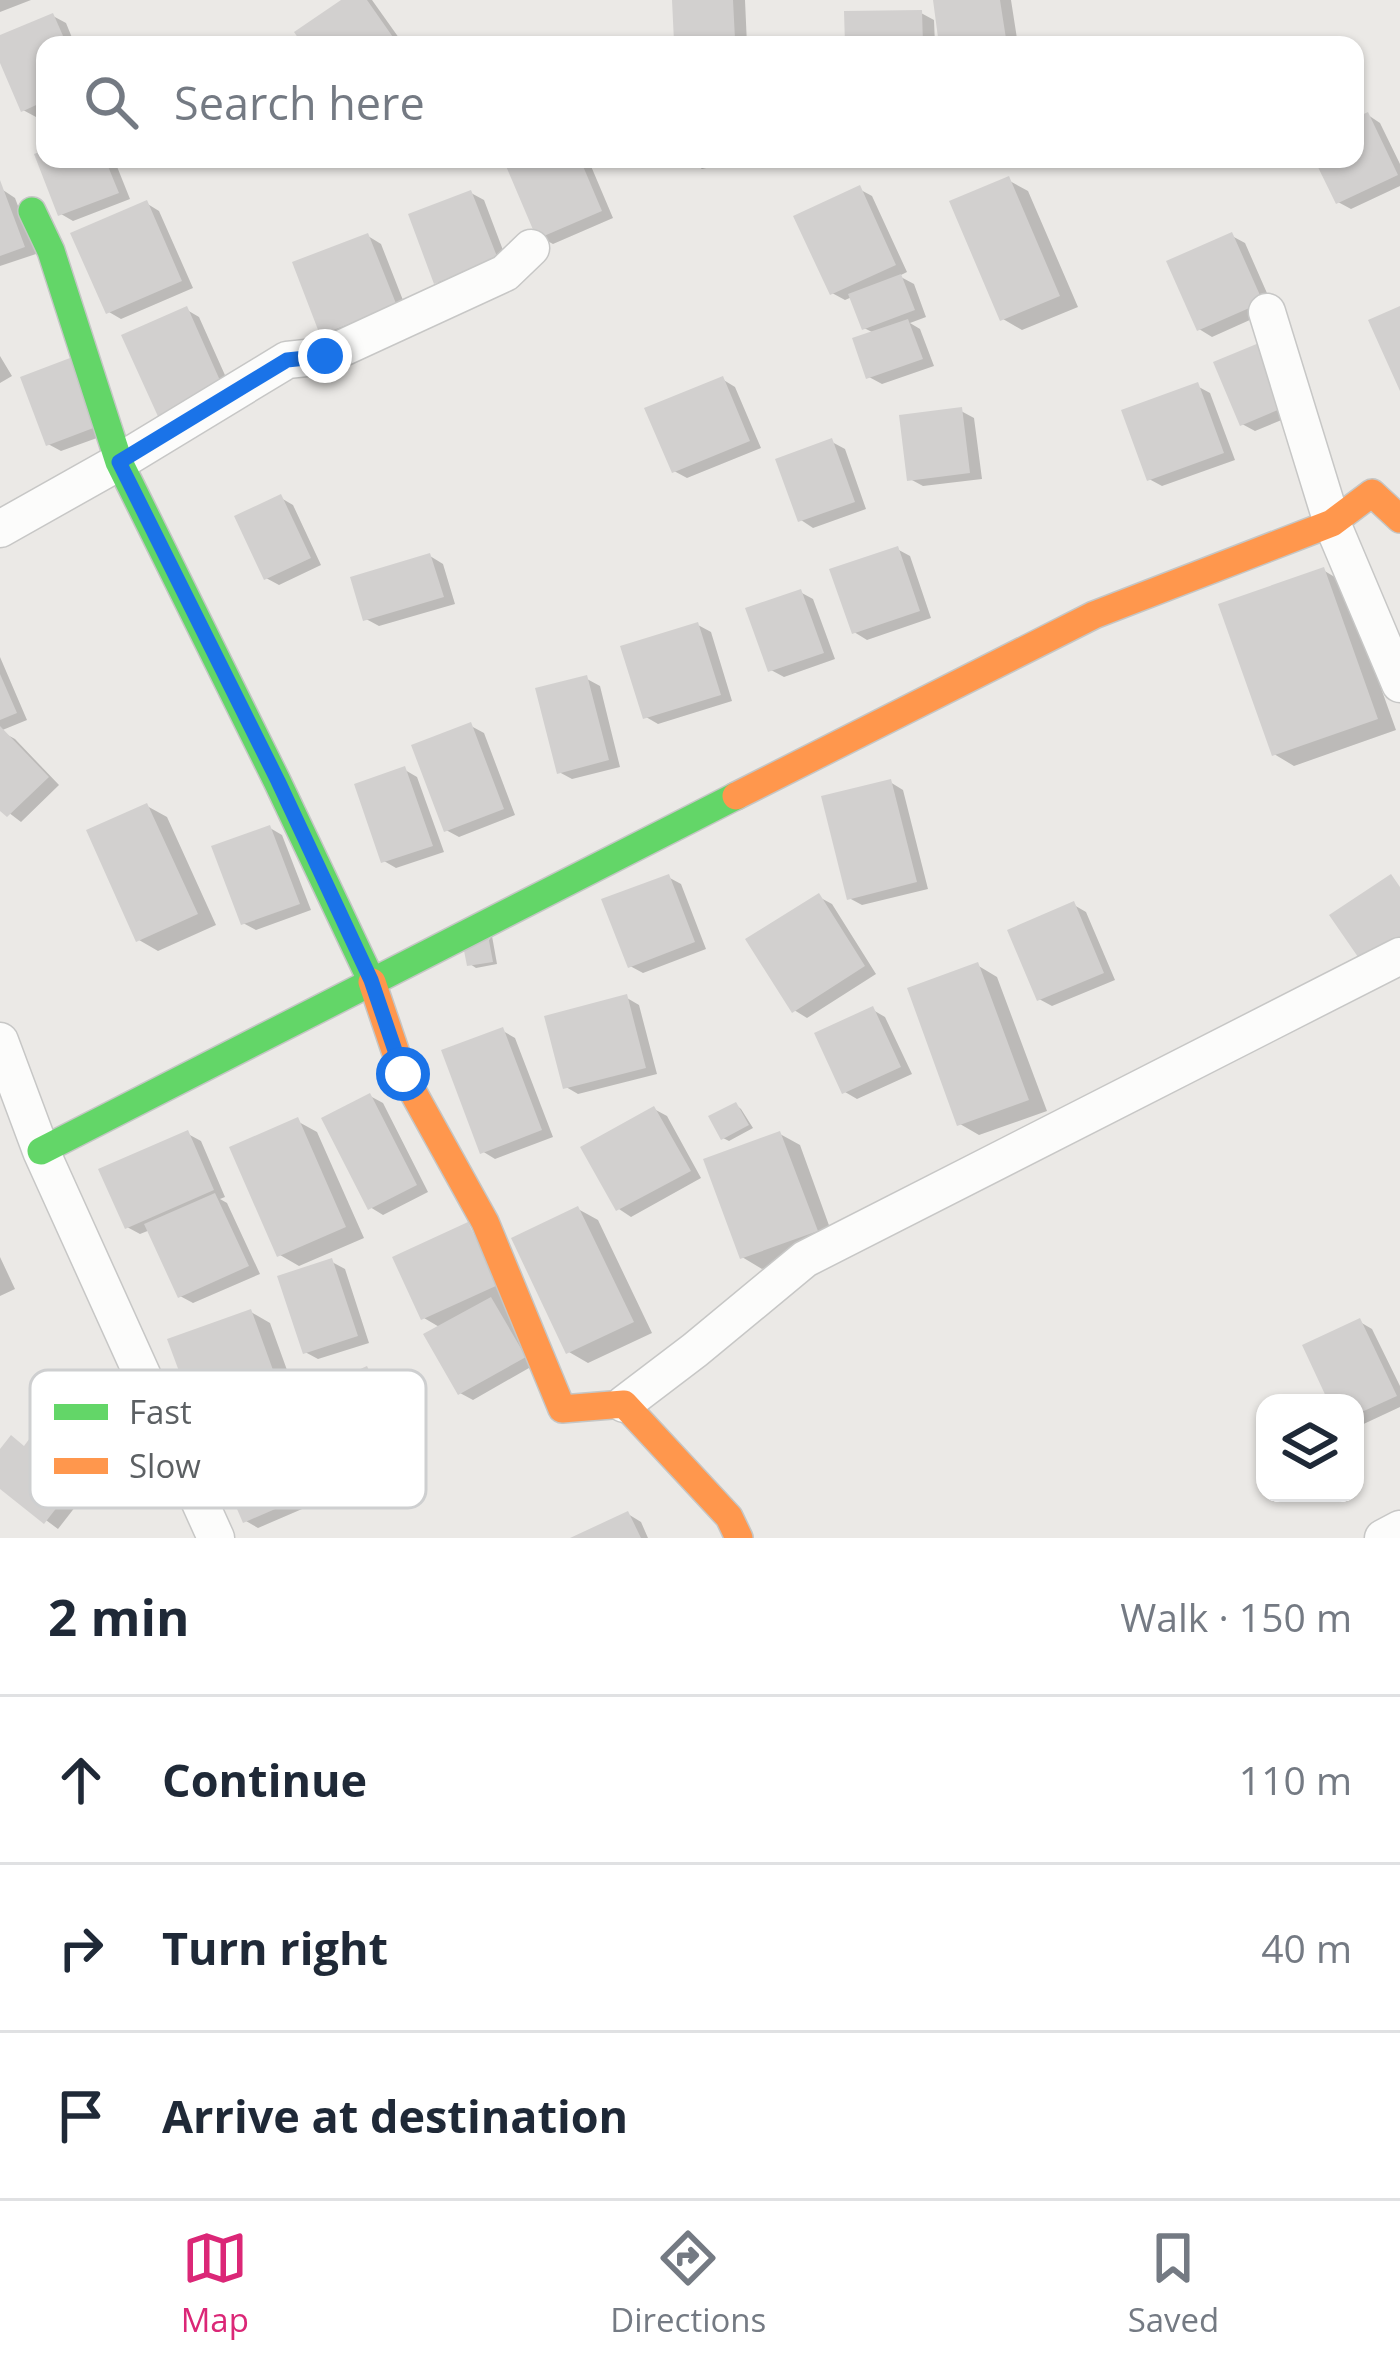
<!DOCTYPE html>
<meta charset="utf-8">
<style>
body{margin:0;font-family:"Open Sans",sans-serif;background:#f2f2f3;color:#1f2937}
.controls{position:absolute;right:36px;bottom:36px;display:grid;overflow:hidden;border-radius:24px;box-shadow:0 3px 9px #0004}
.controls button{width:108px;height:108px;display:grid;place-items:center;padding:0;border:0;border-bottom:3px solid #e0e1e3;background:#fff;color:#1f2937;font:60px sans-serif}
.stop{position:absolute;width:36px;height:36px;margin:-27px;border:9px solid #1a73e8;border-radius:50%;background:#fff}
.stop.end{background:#1a73e8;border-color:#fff;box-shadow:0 3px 12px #0008}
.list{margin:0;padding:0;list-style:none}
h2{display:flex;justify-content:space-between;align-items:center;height:156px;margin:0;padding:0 48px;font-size:51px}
h2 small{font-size:39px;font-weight:400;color:#747a83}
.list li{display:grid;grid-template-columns:78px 1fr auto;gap:36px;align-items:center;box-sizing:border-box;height:168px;padding:0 48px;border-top:3px solid #e0e1e3}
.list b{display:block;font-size:45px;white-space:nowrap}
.list em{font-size:39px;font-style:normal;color:#747a83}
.icon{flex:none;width:66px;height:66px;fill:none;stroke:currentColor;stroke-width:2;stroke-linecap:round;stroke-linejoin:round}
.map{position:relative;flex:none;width:1400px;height:1538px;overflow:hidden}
.search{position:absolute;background:#fff;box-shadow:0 3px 9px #0004;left:36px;right:36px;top:36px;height:132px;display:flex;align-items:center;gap:30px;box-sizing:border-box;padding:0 42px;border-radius:24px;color:#747a83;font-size:45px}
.sheet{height:660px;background:#fff}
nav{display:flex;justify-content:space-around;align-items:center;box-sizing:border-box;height:168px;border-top:3px solid #e0e1e3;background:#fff;font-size:33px;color:#747a83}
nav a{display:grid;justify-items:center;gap:6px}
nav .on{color:#db2777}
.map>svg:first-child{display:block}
.shadow{fill:#0003}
.building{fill:#d2d0cf}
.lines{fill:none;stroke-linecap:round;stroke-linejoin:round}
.street-casing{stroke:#c7c7c6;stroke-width:39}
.fast-casing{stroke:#c5c6c5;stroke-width:30}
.slow-casing{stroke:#c5c6c5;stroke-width:30}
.street{stroke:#fcfcfb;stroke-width:36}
.fast{stroke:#63d668;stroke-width:27}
.slow{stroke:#ff974d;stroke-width:27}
.route{stroke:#1a73e8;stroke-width:15}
.key{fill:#fff;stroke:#cecfd0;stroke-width:3}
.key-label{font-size:33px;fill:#5c6063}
</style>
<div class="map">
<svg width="1400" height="1538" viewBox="0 0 1400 1538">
<rect width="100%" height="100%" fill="#ebe9e6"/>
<!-- shadow -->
<path class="shadow" d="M0,0H31L0,12Z
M346,0H372L404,45H306Z
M675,0H745L747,45H685L677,40Z
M936,0H1011L1018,45H943Z
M921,13L934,20L935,45H848Z
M53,16L66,23L75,45H45V113L36,117L23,110L0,55V38Z
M1368,115L1380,123L1400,164V186L1351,209L1338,202L1318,159H1355V121Z
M45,153V159H114L130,199L73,221L61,214L38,156Z
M513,159H588L613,218L553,244L540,237Z
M689,159H745L702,169Z
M1008,180L1028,191L1078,307L1022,330L1003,319Z
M859,189L872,196L907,272L899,276L914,284L926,317L910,323L920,329L934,366L882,384L869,377L874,333L864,328L852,297L845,300L832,293Z
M3,190L15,198L36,254L0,266V191Z
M471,193L484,200L509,266L450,289L437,282Z
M146,203L159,211L193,288L121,319L109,312Z
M368,236L381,244L408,313L335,340L322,333Z
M1232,236L1245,243L1274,309L1212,337L1199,329Z
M187,310L199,317L237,402L176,428Z
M1258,346L1296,414L1255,431L1242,424Z
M0,356L12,376L0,383Z
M24,378L108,434L61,451L48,444Z
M722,379L735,387L761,448L687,478L674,471Z
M1197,386L1210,393L1235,460L1162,486L1149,479Z
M961,411L974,418L982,479L923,486L910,479Z
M832,442L845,449L866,509L813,528L801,520Z
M281,498L293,505L321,565L279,585L266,578Z
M897,549L910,556L931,618L867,640L854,632Z
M430,556L443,564L455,604L379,626L366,619Z
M1323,570L1343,582L1396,730L1294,766L1274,754Z
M800,592L813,599L835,659L784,677L771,670Z
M698,625L711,632L732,701L658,724L646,717Z
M0,657L27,720L0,731Z
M587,679L600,686L620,767L572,779L559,772Z
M471,726L484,733L515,815L459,837L446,830Z
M2,732L15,739L59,785L21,822L0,806V734Z
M405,770L417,777L444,852L396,868L384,861Z
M890,782L903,790L928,889L862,905L849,898Z
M147,806L167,817L216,925L158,951L139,940Z
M270,828L282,835L311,910L256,930L243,923Z
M668,877L681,884L706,949L643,973L630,966Z
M819,897L832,904L876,974L807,1018L794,1010Z
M1074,905L1086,912L1115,980L1052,1006L1039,999Z
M492,936L497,964L476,968L470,964Z
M977,965L997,977L1047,1111L979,1135L960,1124Z
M627,998L639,1005L657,1074L578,1094L566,1087Z
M873,1010L885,1017L912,1074L857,1099L845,1092Z
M503,1031L515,1038L553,1137L495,1159L482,1151Z
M370,1096L383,1103L428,1192L383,1215L370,1207Z
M736,1105L741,1109L753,1128L729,1141L723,1138Z
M654,1109L667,1116L701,1178L631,1217L619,1209Z
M297,1121L317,1132L364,1238L299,1266L280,1255Z
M188,1134L201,1141L225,1197L220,1199L227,1203L260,1274L193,1303L180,1296L150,1230L140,1234L127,1227Z
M780,1134L800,1145L835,1242L762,1269L742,1257Z
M578,1209L598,1220L652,1333L588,1363L569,1352Z
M468,1225L536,1364L473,1400L460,1393L441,1328L424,1318Z
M0,1257L15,1289L0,1296Z
M332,1262L345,1269L369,1343L318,1359L305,1352Z
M251,1312L270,1323L300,1406L221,1434L202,1423Z
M1360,1322L1372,1329L1400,1386V1407L1355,1428Z
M287,1418L300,1426L330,1497L258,1528L246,1521Z
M63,1422L90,1443L78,1459L100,1475L58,1529L0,1486V1454L26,1448Z
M628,1514L641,1522L648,1538H577Z"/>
<!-- building -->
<path class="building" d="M341,0H367L395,40L388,45H303L294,32Z
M672,0H733L735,39L674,42Z
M933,0H1000L1007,45H939Z
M922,10L923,45H845L844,11Z
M53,13L67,45H45V101L21,112L0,63V35Z
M1368,112L1398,175L1336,204L1314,159H1355V118Z
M45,150V159H105L119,193L58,216L34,154Z
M503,159H580L602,211L537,239Z
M1009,176L1060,296L1000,321L949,201Z
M0,180L25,247L0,256Z
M860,185L896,265L830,295L793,216Z
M471,190L498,259L434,284L408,214Z
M147,200L182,281L106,314L70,233Z
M1232,232L1263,302L1197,331L1166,261Z
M368,233L397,306L320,335L292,262Z
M901,274L915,310L862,330L848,294Z
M187,306L226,394L161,423L121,335Z
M1400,306V391L1368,320Z
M908,319L923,359L866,379L852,338Z
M1259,343L1285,407L1240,426L1213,362Z
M70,358L96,427L46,446L20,377Z
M723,376L750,441L672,473L644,408Z
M1198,382L1224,453L1147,481L1121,410Z
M962,407L970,473L907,481L899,415Z
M832,438L855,502L798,522L775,459Z
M281,494L311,558L264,580L234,516Z
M898,546L920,611L852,634L829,569Z
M430,553L444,597L363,621L350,577Z
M1324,567L1378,719L1272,756L1218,604Z
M801,589L824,653L768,672L745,608Z
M698,622L721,695L643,719L620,646Z
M0,674L17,713L0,720Z
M587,675L609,760L557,774L535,688Z
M471,722L504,809L444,832L411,745Z
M0,726L49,777L7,817L0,811Z
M405,766L433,846L381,863L354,784Z
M891,779L917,882L847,900L821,796Z
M147,803L198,914L136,942L86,830Z
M270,825L300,904L241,925L211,846Z
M669,874L695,942L628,968L601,899Z
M1391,874L1400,887V948L1367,970L1329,915Z
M819,893L865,966L792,1013L745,939Z
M1074,901L1104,973L1037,1001L1007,930Z
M487,930L493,962L467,966L461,935Z
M978,962L1029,1100L957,1126L907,988Z
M627,994L646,1068L563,1089L544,1016Z
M873,1006L901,1067L842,1094L814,1033Z
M503,1027L542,1130L480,1154L441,1050Z
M370,1093L417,1185L368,1210L321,1118Z
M736,1102L749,1125L721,1140L708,1116Z
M654,1106L691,1171L616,1211L580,1147Z
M298,1117L346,1227L277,1257L229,1147Z
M188,1130L214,1190L125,1229L98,1169Z
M780,1131L818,1231L740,1259L703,1159Z
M215,1193L249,1266L178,1298L144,1224Z
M578,1206L634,1322L566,1354L511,1238Z
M468,1222L498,1285L421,1320L392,1257Z
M332,1258L358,1336L303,1354L277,1276Z
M491,1297L526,1357L458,1395L423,1334Z
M251,1309L282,1395L199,1425L167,1339Z
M1360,1318L1397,1396L1355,1415V1403H1329L1302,1345Z
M367,1366L397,1431L335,1459L305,1394Z
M50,1411L80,1434L68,1450L89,1466L44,1524L0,1489V1449L11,1435L24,1446Z
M287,1415L319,1490L243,1523L211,1448Z
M628,1511L641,1538H570Z"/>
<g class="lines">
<!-- street casing -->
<g class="street-casing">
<path id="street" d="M1267,312L1332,523L1400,684
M0,529L119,462L287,360L325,356L505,273L531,248
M0,1041L41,1151L216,1538
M624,1404L695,1350L805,1259L1400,956
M1383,1538L1400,1529"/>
</g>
<!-- fast casing -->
<g class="fast-casing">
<path id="fast" d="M32,211L51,251L119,462L277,781L372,982
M41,1151L736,796"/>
</g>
<!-- slow casing -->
<g class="slow-casing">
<path id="slow" d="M736,796L1094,615L1332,523L1372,493L1400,519
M372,982L403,1074L485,1222L562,1409L624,1404L729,1517L739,1538"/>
</g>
<!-- street -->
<use href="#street" class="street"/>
<!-- fast -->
<use href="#fast" class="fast"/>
<!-- slow -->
<use href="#slow" class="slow"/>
</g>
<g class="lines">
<!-- route -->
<path class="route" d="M325,356L287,360L119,462L278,781L371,980L403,1074"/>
</g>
<!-- legend -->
<rect x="30" y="1370" width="396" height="138" rx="18" class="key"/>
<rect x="54" y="1404" width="54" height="16" fill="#63d668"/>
<rect x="54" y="1458" width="54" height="16" fill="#ff974d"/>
<g class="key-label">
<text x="129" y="1424">Fast</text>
<text x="129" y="1478">Slow</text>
</g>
</svg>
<div class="controls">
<button><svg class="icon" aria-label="layers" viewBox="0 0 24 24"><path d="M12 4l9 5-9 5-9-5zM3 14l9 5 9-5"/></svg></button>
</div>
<div class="stop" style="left:403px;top:1074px"></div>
<div class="stop end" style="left:325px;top:356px"></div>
<div class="search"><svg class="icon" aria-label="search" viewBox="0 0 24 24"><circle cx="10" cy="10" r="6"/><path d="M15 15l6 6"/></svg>Search here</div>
</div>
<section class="sheet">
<h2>2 min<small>Walk · 150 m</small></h2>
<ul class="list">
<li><svg class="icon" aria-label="ahead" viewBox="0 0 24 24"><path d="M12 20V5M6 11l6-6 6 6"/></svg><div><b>Continue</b></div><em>110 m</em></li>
<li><svg class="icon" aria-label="right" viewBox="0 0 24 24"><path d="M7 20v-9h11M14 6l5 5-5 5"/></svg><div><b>Turn right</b></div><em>40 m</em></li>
<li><svg class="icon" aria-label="arrive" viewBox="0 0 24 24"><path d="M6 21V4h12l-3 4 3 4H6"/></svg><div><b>Arrive at destination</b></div></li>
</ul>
</section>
<nav>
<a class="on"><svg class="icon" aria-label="map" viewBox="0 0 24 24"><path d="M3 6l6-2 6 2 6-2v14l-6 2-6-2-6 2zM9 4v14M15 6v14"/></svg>Map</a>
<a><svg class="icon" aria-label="directions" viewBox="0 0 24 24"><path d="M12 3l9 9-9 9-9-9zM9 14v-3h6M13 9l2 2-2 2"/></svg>Directions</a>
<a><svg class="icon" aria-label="saved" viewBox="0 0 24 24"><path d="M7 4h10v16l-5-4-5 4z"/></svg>Saved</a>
</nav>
